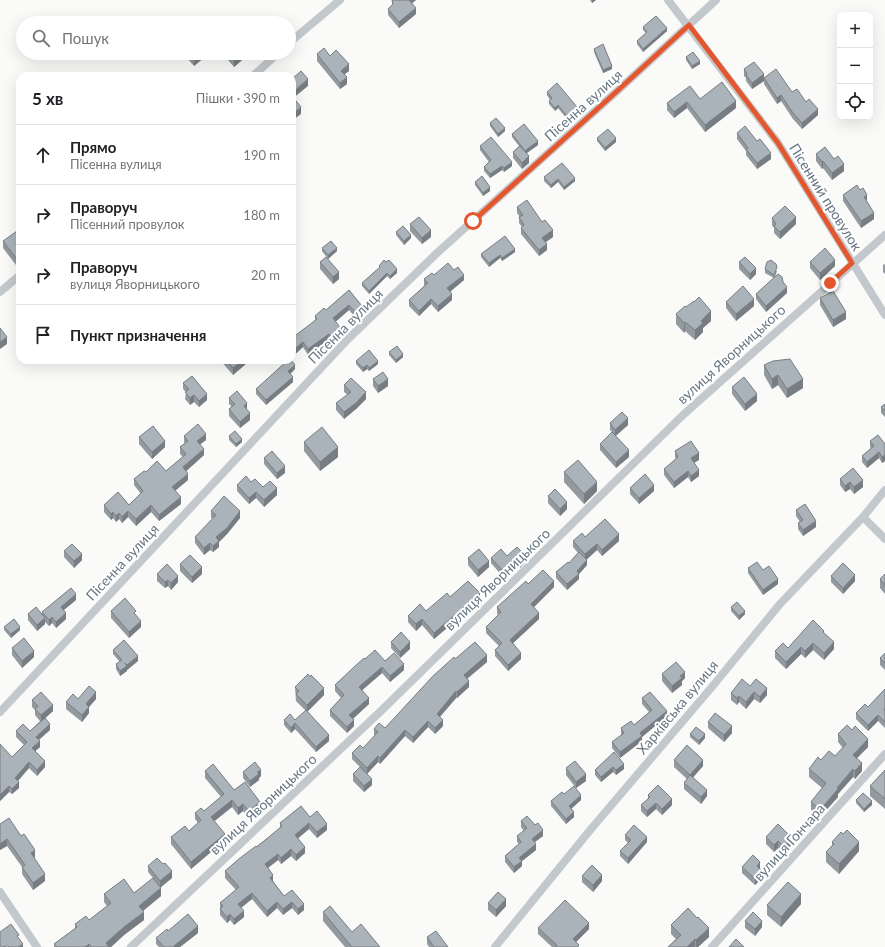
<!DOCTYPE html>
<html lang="uk">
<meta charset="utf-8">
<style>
body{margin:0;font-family:Lato,sans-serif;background:#f6f6f6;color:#202124}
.controls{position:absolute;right:12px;top:12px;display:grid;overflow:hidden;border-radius:8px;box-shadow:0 4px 16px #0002}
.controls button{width:36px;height:36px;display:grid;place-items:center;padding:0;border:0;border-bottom:1px solid #e0e0e0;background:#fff;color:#202124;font:20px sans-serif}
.stop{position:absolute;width:12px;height:12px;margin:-9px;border:3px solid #e4572e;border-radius:50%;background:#fff}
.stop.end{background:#e4572e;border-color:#fff;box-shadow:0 1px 4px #0008}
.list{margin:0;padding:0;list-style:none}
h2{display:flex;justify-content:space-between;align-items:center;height:52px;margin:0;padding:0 16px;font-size:17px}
h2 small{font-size:13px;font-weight:400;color:#757577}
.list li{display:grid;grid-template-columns:26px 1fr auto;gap:12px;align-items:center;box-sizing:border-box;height:60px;padding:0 16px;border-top:1px solid #e0e0e0}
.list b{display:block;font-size:15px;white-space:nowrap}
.list p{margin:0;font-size:13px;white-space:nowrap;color:#757577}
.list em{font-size:13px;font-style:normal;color:#757577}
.icon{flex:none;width:22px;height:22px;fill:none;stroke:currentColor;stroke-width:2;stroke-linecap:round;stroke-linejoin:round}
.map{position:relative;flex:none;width:885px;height:947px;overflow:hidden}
.search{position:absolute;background:#fff;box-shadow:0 4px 16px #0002;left:16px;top:16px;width:280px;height:44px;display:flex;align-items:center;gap:10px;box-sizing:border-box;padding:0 14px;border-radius:22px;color:#757577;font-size:15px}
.panel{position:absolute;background:#fff;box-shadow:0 4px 16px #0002;left:16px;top:72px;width:280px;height:292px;border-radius:12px}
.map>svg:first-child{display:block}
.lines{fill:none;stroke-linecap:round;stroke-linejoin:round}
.street{stroke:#c3c8cc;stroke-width:8}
.wall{fill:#929a9f}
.shaded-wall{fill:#777d82}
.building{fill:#aab3b9;stroke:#777d82}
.route{stroke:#e4572e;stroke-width:5}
.labels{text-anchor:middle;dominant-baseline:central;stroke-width:4;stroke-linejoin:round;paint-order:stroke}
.street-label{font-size:14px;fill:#657683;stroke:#fff}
</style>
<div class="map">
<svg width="885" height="947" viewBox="0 0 885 947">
<rect width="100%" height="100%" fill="#fafaf8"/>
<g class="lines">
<!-- street -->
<path class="street" d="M668,0L778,143L885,315
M289,43L340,0
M253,76L278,53
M0,292L20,275
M863,517L885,539
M0,712L348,339L437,253L615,93L716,0
M0,892L37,947
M131,947L383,709L683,415L885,235
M495,947L591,829L711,688L780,604L863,517L885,490
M712,947L885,754"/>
</g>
<!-- wall -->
<path class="wall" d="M392,0H416L412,3L416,14L399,28L388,15V9L392,5Z
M590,0H596L592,3Z
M643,27L667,31L643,52L637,44V41L646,33L643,30Z
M594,49L612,69L603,73L594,52Z
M186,53H206V56L194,66L186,57Z
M222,53H249V54L234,67Z
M317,54L330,56L349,71L344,74L347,84L340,89L317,61Z
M686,57L700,64L692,69L686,60Z
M744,69L764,78L792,92L806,102L818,115L802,129L793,119L781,101L777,104L764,84V81L752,89L746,81V78L744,76Z
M547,92L577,110L567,119L558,108L555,111L549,104V101L550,100L547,95Z
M700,99L736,108L705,132L687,108L674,118L667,110V103Z
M490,123L505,131L498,137L490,126Z
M737,133L771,159L757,169L746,155V151L737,139Z
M512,134L538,145L527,153L529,163L522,169L513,158V152L519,146L512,137Z
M597,138L616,142L605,151L597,141Z
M480,146L512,166L504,172L502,170L490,178L484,171V167L489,162L480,150Z
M816,154L834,159L844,171L832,180L823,168L822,169L816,161Z
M544,177L575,181L564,190L558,182L551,188L544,181Z
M475,182L490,191L483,196L475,185Z
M843,195L867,201L874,219L861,228L843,201Z
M517,207L542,222L553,237L545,242L547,250L539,256L521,234V228L522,227L519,223V217H520L517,213Z
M772,218L796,224L780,239L774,233V228L772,225Z
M410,224L431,237L422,244L410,231Z
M396,232L411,238L404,245L396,235Z
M20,236L16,265L3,248V241Z
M322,248L337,251L328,259L322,251Z
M515,252L502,261L500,258L489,267L481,257V254Z
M320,262L339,279L333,284L320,269Z
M386,262L397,273L390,279L387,276L369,294L362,286V283L379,268V266Z
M739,262L756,274L750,280L739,269Z
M810,262L835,266L820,280L810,268Z
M885,264V274L883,272V265Z
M765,269L777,271L775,277L783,282L787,293L766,312L756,299V294L774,278L765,273Z
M434,275L464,280L450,292L452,300L438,312L431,304L419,316L409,306V300L425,285H424V279Z
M349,290L362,311L355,317L349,310L335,322L342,336L333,344L329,339L308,355L303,347L292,357L315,320V316L326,310Z
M820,298L846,319L833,327L820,305Z
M726,302L754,306L736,321L726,308Z
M686,307L711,321L703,328V332L695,340L685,331L684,333L676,324V314Z
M389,352L403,357L396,363L389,355Z
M220,360H248V362L233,375Z
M356,361L378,364L369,371L367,369L363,372L356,364Z
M764,365L803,388L787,398L778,385L772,389L764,375Z
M295,369L290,374L293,382L266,405L256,394V389Z
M373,379L388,386L378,393L373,386Z
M183,383L207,400L199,407L194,402L190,405L185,399L186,392L183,389Z
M344,385L366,399L356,409L344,419L336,410V403L348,395L344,392Z
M732,387L757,401L745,411L732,394Z
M229,398L247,410L250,420L240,428L229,416V409L232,407L229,404Z
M885,404V417L881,413V407Z
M610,423L628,425L616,436L629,457L616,468L600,450V444L612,432L610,430Z
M184,436L206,440L200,444L204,455L186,471L188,480L175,491L181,504L159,521L151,512L136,526L128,517L122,523L119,519L116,522L113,518L111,520L104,512V505H129L141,494L134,485V479L146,472L166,471L183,457L180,454V447L185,443L184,442Z
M229,436L242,442L236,447L229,440Z
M139,437L165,447L152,459L139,444Z
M870,441L885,444V461L882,463L879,458L867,468L862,462V456L871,448L870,447Z
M304,442L338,457L320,471L304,451Z
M675,451L699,460L694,463L699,476L691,482L688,477L674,488L664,475V469L676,459L675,457Z
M264,458L285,473L277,479L264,464Z
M564,472L597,491L584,504L564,482Z
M840,479L863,487L854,494L850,489L845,492L840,485Z
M251,482L263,487L277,495L264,507L256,498L249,504L237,491V485Z
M630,488L654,491L639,504L630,494Z
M548,496L567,509L560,516L548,503Z
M796,510L816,527L803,536L798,529V523L800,522L796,516Z
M211,511L240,518L227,534L219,542V547L213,552L210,550L204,555L195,543V537L213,519L211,518Z
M585,537L619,541L602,556L597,550L587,559V565L579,574V579L567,590L556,578V572L569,563L578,553L573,547V541Z
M64,551L82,560L74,568L64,557Z
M507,556L526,561L520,568L517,565L503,577L491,563V558Z
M468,558L489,567L478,577L468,565Z
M180,564L202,574L192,583L180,571Z
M748,568L778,584L763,595L748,573Z
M157,574L178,582L171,590L168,586L165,588L157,581Z
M885,574V594L880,588V579Z
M831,576L855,581L843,594L831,582Z
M528,584L554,587L534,607L539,619L513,643L521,659L508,671L495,656V650L499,646L486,633V627L498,615L497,613V607Z
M450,597L480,600L434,639L422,625L416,631L408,622V616L426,611Z
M76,600L64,610L66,619L56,628L52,623L49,626L45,622V624L37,631L28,620V614L42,613V612Z
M731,607L745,614L739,620L731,611Z
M111,611L136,615L141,627L129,638L111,618Z
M4,627L20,630L11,638L4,630Z
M824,633L834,649L824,660L813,650L805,658L801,654L786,669L775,658V651L788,648Z
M391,642L410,649L400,658L391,648Z
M12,648L34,657L22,668L12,655Z
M113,650L138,661L127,670V671L120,676L116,669V664L120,662L113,654Z
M885,653V670L880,665V658Z
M365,659L385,661L404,670L390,682L382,673L362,690L369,704L353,719L354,726L347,733L330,716V710L341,698L335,691V685Z
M455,659L487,662L467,679L469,687L457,698H456L440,717L443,726L435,734L428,727L413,743L405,736L380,764L378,762L367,774L372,785L364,792L353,781V774L360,767L352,759V753L363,748L375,736L374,735V729L385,728Z
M662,674L685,678L682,681V685L672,693L662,681Z
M750,686L767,695L760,703L754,699L746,709L739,702L737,705L731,700V693Z
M295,687L324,695L307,712L296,701Z
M885,689V728L878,721L868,731L856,719V713L868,707Z
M642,698L667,716L642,737V741L620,758L612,748V742L622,735L621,734V728L634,725L649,712L642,704Z
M78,699H96L89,707V713L82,722L66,709V702Z
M32,700L53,711L45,718L50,730L39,740L40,747L35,751L45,767L37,776L29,768L18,781L19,788L12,794L9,792L0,801L12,757L24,745L16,737V731H30L40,721L35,715V710L32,707Z
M284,720H295L329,741L316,752L295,729L291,733L284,725Z
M708,722L732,733L724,742L708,728Z
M690,734L705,738L699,745L690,737Z
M838,734L868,747L857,758L862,771L855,779L853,777L838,794V797L820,817L811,810V802L822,788L809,777V769L821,760L835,756L843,748L838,742Z
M674,760L703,766L693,777L707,796L701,804L684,789V783L687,779L674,767Z
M624,764V769L616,775L613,772L601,782L595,775V770Z
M566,768L586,781L576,788L566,775Z
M885,770V809L870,796V786Z
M205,771L260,809L249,818L243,811L238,815L232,807L214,821L225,840L191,869L171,844V837L189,831L198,823L195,819V813L204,811L221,797L205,778Z
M243,772L261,776L259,778V780L250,787L243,778Z
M564,794L581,800L571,808L574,817L566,824L551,806V801Z
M648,795L672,805L662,815L656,809L647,817L641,811V805L648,799Z
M856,800L872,805L864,812L856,803Z
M310,817L327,830L317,838L309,829L298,838L305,853L296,861L291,856L281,864L278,860L268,868L273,881L284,896L304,910L298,915L292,908L283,915L277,908L267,917L252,899L241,908L244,917L234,925L230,920L227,923L220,915V903L236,890L225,878V871L280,828V823Z
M521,821L543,836L535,842L536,850L522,861V866L514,873L505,862V856L519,844L517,842V836L524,831L521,827Z
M0,824L35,857L34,858L45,881L33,890L22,874V867L7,846L0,850Z
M625,835L647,842L628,864L620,856V851L628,843L625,840Z
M766,837L792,844L784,854L778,848L774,852L766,844Z
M832,842L859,851L839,874L826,862V852L832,845Z
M148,866L172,878L160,887L161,896L143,911L144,920L124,935L111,947H54V944L75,929V924L89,920L107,906L104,902V894L134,893L153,878L148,872Z
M742,867L760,868L762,878L755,885L742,873Z
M582,876L602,881L593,892L582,882Z
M488,903L506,906L496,917L488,910Z
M801,904L781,927L767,915V905Z
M323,912L352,932L380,947H345L323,921Z
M745,921L762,927L755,936L745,928Z
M671,925L709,937L698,947H668L676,939L671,934Z
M538,928L589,929L576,942L579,947H552L538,934Z
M168,931L198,933L180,947H159L156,944V938Z
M427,937L448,947H429L427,944Z"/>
<!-- shaded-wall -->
<path class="shaded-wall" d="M409,0H416L409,6Z
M592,0H596L592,3Z
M416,8V14L399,28V22Z
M667,28V31L643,52V49Z
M202,53H206V56L194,66V60Z
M243,53H249V54L234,67V60Z
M700,61V64L692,69V66Z
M349,64V71L341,77V71Z
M612,66V69L603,73V70Z
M764,74V81L752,89V83Z
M347,77V84L340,89V83Z
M308,79V86L292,99V93Z
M781,95V101L777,104V98Z
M736,101V108L705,132V125Z
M687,102V108L674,118V112Z
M558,105V108L555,111V108Z
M301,107V114L293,120V114Z
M577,107V110L567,119V116Z
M818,109V115L802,129V123Z
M505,128V131L498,137V134Z
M616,138V142L605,151V148Z
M538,141V145L525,154V151Z
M771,153V159L757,169V163Z
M529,156V163L522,169V163Z
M823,161V168L822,169V162Z
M512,162V166L504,172V168Z
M844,164V171L832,180V173Z
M502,166V170L490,178V174Z
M575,178V181L564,190V187Z
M558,179V182L551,188V185Z
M490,187V191L483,196V193Z
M867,195V201L864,197Z
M874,213V219L861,228V221Z
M796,217V224L780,239V232Z
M431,230V237L422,244V238Z
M553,230V237L542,245V238Z
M411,235V238L404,245V241Z
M547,244V250L539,256V250Z
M337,248V251L328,259V255Z
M515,249V252L502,261V258Z
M20,255V262L16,265V258Z
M500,255V258L489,267V263Z
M835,260V266L820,280V273Z
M756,268V274L750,280V274Z
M397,269V273L390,279V276Z
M339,272V279L333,284V277Z
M387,273V276L369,294V291Z
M464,275V280L447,294V288Z
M787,287V293L766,312V306Z
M452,294V300L438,312V306Z
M431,299V304L419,316V311Z
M754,299V306L736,321V314Z
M349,305V310L333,324V318Z
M362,306V311L355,317V312Z
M711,311V321L703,328V332L695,340V330L701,321Z
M846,312V319L833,327V320Z
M685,322V331L684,333V323Z
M342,330V336L333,344V338Z
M329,334V339L308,355V349Z
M7,337V344L0,349V342Z
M303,342V347L292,357V351Z
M403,354V357L396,363V360Z
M243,360H248V362L233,375V368Z
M378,361V364L369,371V368Z
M295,365V369L288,376V371Z
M367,365V369L363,372V368Z
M778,375V385L772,389V379Z
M293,377V382L266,405V400Z
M388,379V386L378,393V386Z
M803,379V388L787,398V389Z
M366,392V399L356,409L344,419V412Z
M207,394V400L199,407V401Z
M757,394V401L745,411V404Z
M194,395V402L190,405V398Z
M247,403V410L244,413V406Z
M250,413V420L240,428V422Z
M628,418V425L615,436V430Z
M206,434V440L197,447V441Z
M242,439V442L236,447V444Z
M165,441V447L152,459V452Z
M338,447V457L320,471V462Z
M204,449V455L183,474V467Z
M629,450V457L616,468V462Z
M879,452V458L867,468V462Z
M699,453V460L691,464V458Z
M885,455V461L882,463V457Z
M285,466V473L277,479V473Z
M699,470V476L691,482V476Z
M688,471V477L674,488V482Z
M188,474V480L172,493V487Z
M863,480V487L854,494V487Z
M597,482V491L584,504V494Z
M850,482V489L845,492V486Z
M654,485V491L639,504V498Z
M277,488V495L264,507V500Z
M256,492V498L249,504V498Z
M181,497V504L159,521V515Z
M567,502V509L560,516V509Z
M151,505V512L136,526V519Z
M128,511V517L122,523V517Z
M240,511V518L227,534L219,542V547L213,552V546L216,537Z
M113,512V518L111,520V514Z
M119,513V519L116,522V516Z
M816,521V527L803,536V530Z
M619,534V541L602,556V550Z
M210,543V550L204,555V548Z
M597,544V550L585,561V554Z
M82,554V560L74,568V561Z
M526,556V561L520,568V562Z
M517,559V565L503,577V571Z
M587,560V565L579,574V579L567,590V584L577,571Z
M489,561V567L478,577V570Z
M202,567V574L192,583V577Z
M855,575V581L843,594V588Z
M178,576V582L171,590V583Z
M778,579V584L763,595V590Z
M168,580V586L165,588V582Z
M554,581V587L531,610V604Z
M480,593V600L434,639V633Z
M76,594V600L61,612V607Z
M745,611V614L739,620V616Z
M66,613V619L56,628V622Z
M539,613V619L510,646V640Z
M52,617V623L49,626V620Z
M45,618V624L37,631V625Z
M422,619V625L416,631V624Z
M141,621V627L129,638V632Z
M20,627V630L11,638V634Z
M410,642V649L400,658V652Z
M834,642V649L824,660V653Z
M813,643V650L805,658V651Z
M801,647V654L786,669V662Z
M34,651V657L22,668V661Z
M521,653V659L508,671V665Z
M487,655V662L464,681V675Z
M138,656V661L127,670V671L120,676V671Z
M404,664V670L390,682V676Z
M382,667V673L359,693V687Z
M685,672V678L682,681V685L672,693V686L680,676Z
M469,681V687L457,698V692Z
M324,688V695L307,712V705Z
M767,688V695L760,703V697Z
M456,691V698L437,720V714Z
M96,692V699L89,707V713L82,722V715L86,704Z
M754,692V699L746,709V702Z
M739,696V702L737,705V698Z
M369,698V704L349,722V715Z
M53,705V711L41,722V715Z
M667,711V716L642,737V741L620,758V752L640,733Z
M878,715V721L868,731V725Z
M354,720V726L347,733V727Z
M443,720V726L435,734V728Z
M428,721V727L413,743V737Z
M295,723V729L291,733V728Z
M50,724V730L36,742V737Z
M732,726V733L724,742V735Z
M405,730V736L380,764V758Z
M705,734V738L699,745V741Z
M329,735V741L316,752V747Z
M868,739V747L853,762V755Z
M40,741V747L32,754V748Z
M378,756V762L367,774V768Z
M703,760V766L690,781V775Z
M45,761V767L37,776V770Z
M29,762V768L15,784V778Z
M862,763V771L855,779V771Z
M624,764V769L616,775V770Z
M613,767V772L601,782V777Z
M853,769V777L838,794V797L820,817V810Z
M261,770V776L259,778V780L250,787V781L257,772Z
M586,774V781L576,788V782Z
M372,779V785L364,792V786Z
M19,782V788L12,794V789Z
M9,786V792L0,801V795Z
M707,790V796L701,804V797Z
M581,795V800L569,811V806Z
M672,799V805L662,815V809Z
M232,800V807L211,824V817Z
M872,801V805L864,812V809Z
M260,802V809L249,818V811Z
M656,803V809L647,817V811Z
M243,804V811L238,815V808Z
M574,812V817L566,824V819Z
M309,823V829L295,841V835Z
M327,824V830L317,838V832Z
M543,830V836L532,844V839Z
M225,834V840L191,869V862Z
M647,837V842L628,864V858Z
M792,838V844L784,854V847Z
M7,839V846L0,850V844Z
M778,841V848L774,852V845Z
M859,842V851L839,874V864Z
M536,844V850L522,861V866L514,873V867L519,858Z
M305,847V853L296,861V855Z
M291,849V856L281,864V858Z
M35,850V857L31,860V853Z
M278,854V860L265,870V864Z
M760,862V868L757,872V866Z
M172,871V878L160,888V881Z
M762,871V878L755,885V879Z
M45,874V881L33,890V883Z
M273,875V881L270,884V878Z
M602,875V881L593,892V885Z
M161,888V896L139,914V906Z
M252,893V899L238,910V904Z
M801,894V904L781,927V917Z
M506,899V906L496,917V910Z
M277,902V908L267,917V911Z
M292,902V908L283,915V909Z
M304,904V910L298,915V909Z
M244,911V917L234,925V919Z
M144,912V920L124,935L111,947H106V943L124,927Z
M230,914V920L227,923V917Z
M762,921V927L755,936V929Z
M589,923V929L573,945V939Z
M198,926V933L180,947H174V946Z
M709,928V937L698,947H696V940Z
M695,939V947H687Z
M23,944V947H18Z
M89,944V947H85Z"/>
<!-- building -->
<path class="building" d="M392,0H409L416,8L399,22L388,9L393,4Z
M656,16L667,28L643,49L637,41L647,32L643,27Z
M603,44L612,66L603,70L594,49Z
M324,48L330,56L336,50L349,64L341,71L347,77L340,83L317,54Z
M693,52L700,61L692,66L686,57Z
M188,53H202L194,60Z
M228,53H243L234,60Z
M754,62L764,74L752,83L746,75L747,74L744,69Z
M776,69L792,92L797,89L806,102L809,99L818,109L802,123L793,113L781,95L777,98L764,78Z
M301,71L308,79L292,93V79Z
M722,82L736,101L705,125L687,102L674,112L667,103L690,86L700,99Z
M557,83L577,107L567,116L558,105L555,108L549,101L552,98L547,92Z
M292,96L301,107L293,114L292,113Z
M496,118L505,128L498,134L490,123Z
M524,124L538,141L525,151L512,134Z
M745,126L757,141L760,139L771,153L757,163L746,149L748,148L737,133Z
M608,129L616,138L605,148L597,138Z
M491,137L512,162L504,168L502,166L490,174L484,167L491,160L480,146Z
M520,146L529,156L522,163L513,152Z
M825,147L834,159L838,156L844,164L832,173L823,161L822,162L816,154Z
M562,163L575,178L564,187L558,179L551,185L544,177Z
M482,176L490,187L483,193L475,182Z
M857,185L860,190L863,188L867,195L864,197L874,213L861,221L843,195Z
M527,200L542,222L545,220L553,230L542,238L547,244L539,250L521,228L524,225L519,217L523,215L517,207Z
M785,206L796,217L780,232L774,226L776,224L772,218Z
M419,217L431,230L422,238L410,224Z
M403,226L411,235L404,241L396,232Z
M17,231L20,236V255L16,258L3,241Z
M505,236L515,249L502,258L500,255L489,263L481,254Z
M331,241L337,248L328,255L322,248Z
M825,248L835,260L820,273L810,262Z
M326,257L339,272L333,277L320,262Z
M745,257L756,268L750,274L739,262Z
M384,260L386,262L389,260L397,269L390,276L387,273L369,291L362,283L380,267L379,266Z
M771,260L776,264L777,267L774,275L765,269L767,262Z
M448,263L454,270L458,267L464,275L447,288L452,294L438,306L431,299L419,311L409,300L428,283L424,279L432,273L434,275Z
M778,274L782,277L783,282L787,287L766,306L756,294Z
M743,286L754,299L736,314L726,302Z
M349,290L362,306L355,312L349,305L333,318L342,330L333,338L329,334L308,349L303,342L292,351V338L317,319L315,316L324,308L326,310Z
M833,291L846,312L833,320L820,298Z
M699,297L711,311L701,321L703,323L695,330L685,322L684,323L676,314L685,306L686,307L694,301V302Z
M0,328L7,337L0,342Z
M397,346L403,354L396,360L389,352Z
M369,350L378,361L369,368L367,365L363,368L356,361Z
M790,359L803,379L787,389L778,375L772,379L764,365L773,361Z
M226,360H243L233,368Z
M288,360H291L295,365L288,371L293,377L266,400L256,389Z
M383,372L388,379L378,386L373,379Z
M192,376L207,394L199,401L194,395L190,398L185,392L189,389L183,383Z
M744,377L757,394L745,404L732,387Z
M351,378L366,392L356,403L344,412L336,403L351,392L344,385Z
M237,391L247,403L244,406L250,413L240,422L229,409L235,404L229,398Z
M885,404V411L881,407Z
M622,412L628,418L615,430L610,423Z
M198,424L206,434L197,441L204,449L183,467L188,474L172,487L181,497L159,515L151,505L136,519L128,511L122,517L119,513L116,516L113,512L111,514L104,505L118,492L129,505L143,491L134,479L144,471L146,472L157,461L166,471L186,454L180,447L188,441L184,436Z
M153,426L165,441L152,452L139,437Z
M322,427L338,447L320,462L304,442Z
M235,431L242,439L236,444L229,436Z
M612,432L629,450L616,462L600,444Z
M878,435L885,444V455L882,457L879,452L867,462L862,456L874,446L870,441Z
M691,441L699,453L691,458L699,470L691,476L688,471L674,482L664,469L678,457L675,451Z
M272,451L285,466L277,473L264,458Z
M578,460L597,482L584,494L564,472Z
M853,468L863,480L854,487L850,482L845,486L840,479Z
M645,474L654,485L639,498L630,488Z
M246,476L251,482L255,479L263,487L270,481L277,488L264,500L256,492L249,498L237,485Z
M555,489L567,502L560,509L548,496Z
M224,496L240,511L227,528L216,537L219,541L213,546L210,543L204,548L195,537L216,515L211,511Z
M805,504L816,521L803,530L798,523L803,520L796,510Z
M605,519L619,534L602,550L597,544L585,554L573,541L582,533L585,537Z
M72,544L82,554L74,561L64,551Z
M517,547L526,556L520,562L517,559L503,571L491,558L501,549L507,556Z
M479,549L489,561L478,570L468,558Z
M579,552L587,560L577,571L579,574L567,584L556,572L568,562L569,563Z
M190,555L202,567L192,577L180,564Z
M757,562L763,570L769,566L778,579L763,590L748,568Z
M843,563L855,575L843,588L831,576Z
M167,564L178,576L171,583L168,580L165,582L157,574Z
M543,570L554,581L531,604L539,613L510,640L521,653L508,665L495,650L502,643L486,627L501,612L497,607L526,581L528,584Z
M885,574V585L880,579Z
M468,581L480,593L434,633L422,619L416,624L408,616L420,604L426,611L447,593L450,597Z
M71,588L76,594L61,607L66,613L56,622L52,617L49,620L42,612Z
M125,598L136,611L134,613L141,621L129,632L111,611Z
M737,602L745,611L739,616L731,607Z
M36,607L45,618L37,625L28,614Z
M14,619L20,627L11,634L4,627Z
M813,620L824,631L823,632L834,642L824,653L813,643L805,651L801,647L786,662L775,651L783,643L788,648Z
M401,632L410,642L400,652L391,642Z
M24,638L34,651L22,661L12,648Z
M124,640L138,656L127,665L124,663L127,666L120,671L116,664L122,660L113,650Z
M475,642L487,655L464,675L469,681L457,692L456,691L437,714L443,720L435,728L428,721L413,737L405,730L380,758L378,756L367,768L352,753L360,745L363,748L378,732L374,729L379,723L385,728L433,676L454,657L455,659Z
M375,650L385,661L394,653L404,664L390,676L382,667L359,687L369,698L349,715L354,720L347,727L330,710L344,695L335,685L354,667L364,658L365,659Z
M885,653V663L880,658Z
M676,662L685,672L680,676L682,678L672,686L662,674Z
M308,674L310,677L311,675L324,688L307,705L296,694L299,691L295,687Z
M742,679L750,686L756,679L767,688L760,697L754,692L746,702L739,696L737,698L731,693Z
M89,686L96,692L86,704L89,707L82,715L66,702L73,694L78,699Z
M885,689V708L884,710L885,711V722L878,715L868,725L856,713L865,704L868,707Z
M41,692L53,705L41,715L35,709L38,706L32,700Z
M650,692L667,711L640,733L642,736L620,752L612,742L624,733L621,728L631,721L634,725L652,710L642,698Z
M306,710L329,735L316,747L295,723L291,728L284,720L290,714L295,720Z
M715,713L732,726L724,735L708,722Z
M45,718L50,724L36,737L40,741L32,748L45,761L37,770L29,762L15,778L19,782L12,789L9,786L0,795V744L12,757L27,742L16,731L23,724L30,731Z
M847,725L852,730L855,726L868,739L853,755L862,763L855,771L853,769L837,788L838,789L820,810L811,802L826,783L809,769L818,757L821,760L829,751L835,756L846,744L838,734Z
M696,727L705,734L699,741L690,734Z
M687,745L703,760L690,775L674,760Z
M614,752L624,764L616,770L613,767L601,777L595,770Z
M575,761L586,774L576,782L566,768Z
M255,762L261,770L257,772L259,774L250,781L243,772Z
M213,764L234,790L245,782L260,802L249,811L243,804L238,808L232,800L211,817L225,834L191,862L171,837L185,826L189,831L201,820L195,813L201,808L204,811L224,794L205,771Z
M360,767L372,779L364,786L353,774Z
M885,770V799L870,786Z
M690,775L707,790L701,797L684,783Z
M658,785L672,799L662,809L656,803L647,811L641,805L650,797L648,795Z
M574,786L581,795L569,806L574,812L566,819L551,801L562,792L564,794Z
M863,793L872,801L864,809L856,800Z
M301,806L310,817L317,811L327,824L317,832L309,823L295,835L305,847L296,855L291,849L281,858L278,854L265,864L273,875L270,878L284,896L292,890L304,904L298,909L292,902L283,909L277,902L267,911L252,893L238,904L244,911L234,919L230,914L227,917L220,909L223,906L220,903L239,887L225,871L240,858L256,846L257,847L282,826L280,823Z
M527,816L535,825L538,823L543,830L532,839L536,844L519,858L522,861L514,867L505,856L521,842L517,836L527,828L521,821Z
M9,818L21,836L24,834L35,850L31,853L45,874L33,883L22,867L25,865L7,839L0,844V824Z
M778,824L792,838L784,847L778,841L774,845L766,837Z
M634,825L647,837L628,858L620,851L631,840L625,835Z
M847,830L859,842L839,864L826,852L834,844L832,842L841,832L843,834Z
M753,855L760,862L757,866L762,871L755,879L742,867Z
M157,858L163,864L165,863L172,871L160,881L148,866Z
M592,865L602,875L593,885L582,876Z
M153,878L161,888L139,906L144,912L124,927L106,943L109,947H91L89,944L85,947H57L54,944L77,927L75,924L86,916L89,920L111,903L104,894L124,879L134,893Z
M788,882L801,894L781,917L767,905Z
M498,892L506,899L496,910L488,903Z
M565,900L589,923L573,939L579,945L577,947H556V946L557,945L538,928Z
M330,906L352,932L361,924L380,947H352L323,912Z
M688,908L697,918L698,917L709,928L696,940L695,939L687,947H668L681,935L671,925Z
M753,912L762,921L755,929L745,921Z
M188,914L198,926L174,946L175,947H164L156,938L167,929L168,931Z
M11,924L19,935L17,936L23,944L18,947H9L8,946L1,947L0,945V932Z
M436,931L448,947H434L427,937Z
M736,939L744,947H729Z"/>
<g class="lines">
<!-- route -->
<path class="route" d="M473,221L615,93L689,25L778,143L852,263L830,283"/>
</g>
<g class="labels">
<!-- street labels -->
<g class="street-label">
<text transform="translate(583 105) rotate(-42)">Пісенна вулиця</text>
<text transform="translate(826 197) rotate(58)">Пісенний провулок</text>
<text transform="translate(345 326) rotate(-45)">Пісенна вулиця</text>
<text transform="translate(731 354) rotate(-42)">вулиця Яворницького</text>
<text transform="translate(122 562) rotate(-47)">Пісенна вулиця</text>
<text transform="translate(497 579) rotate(-44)">вулиця Яворницького</text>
<text transform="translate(677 707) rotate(-50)">Харківська вулиця</text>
<text transform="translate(263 804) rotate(-43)">вулиця Яворницького</text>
<text transform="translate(789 842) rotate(-48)">вулиця Гончара</text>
</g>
</g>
</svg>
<div class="controls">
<button>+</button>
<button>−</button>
<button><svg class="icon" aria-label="locate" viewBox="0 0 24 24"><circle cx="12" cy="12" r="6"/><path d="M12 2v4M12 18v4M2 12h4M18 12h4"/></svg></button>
</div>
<div class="stop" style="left:473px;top:221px"></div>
<div class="stop end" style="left:830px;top:283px"></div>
<div class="search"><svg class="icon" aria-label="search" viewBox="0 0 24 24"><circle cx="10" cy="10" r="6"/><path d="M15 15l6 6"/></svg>Пошук</div>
<section class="panel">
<h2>5 хв<small>Пішки · 390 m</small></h2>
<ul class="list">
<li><svg class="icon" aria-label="ahead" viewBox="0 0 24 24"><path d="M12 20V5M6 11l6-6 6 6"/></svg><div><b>Прямо</b><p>Пісенна вулиця</p></div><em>190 m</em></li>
<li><svg class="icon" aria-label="right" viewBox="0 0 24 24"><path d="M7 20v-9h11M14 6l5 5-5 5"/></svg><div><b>Праворуч</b><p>Пісенний провулок</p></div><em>180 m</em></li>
<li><svg class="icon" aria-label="right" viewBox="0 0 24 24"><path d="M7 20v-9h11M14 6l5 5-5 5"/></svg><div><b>Праворуч</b><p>вулиця Яворницького</p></div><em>20 m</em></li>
<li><svg class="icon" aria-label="arrive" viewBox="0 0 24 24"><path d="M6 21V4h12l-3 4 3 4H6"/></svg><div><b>Пункт призначення</b></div></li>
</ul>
</section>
</div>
